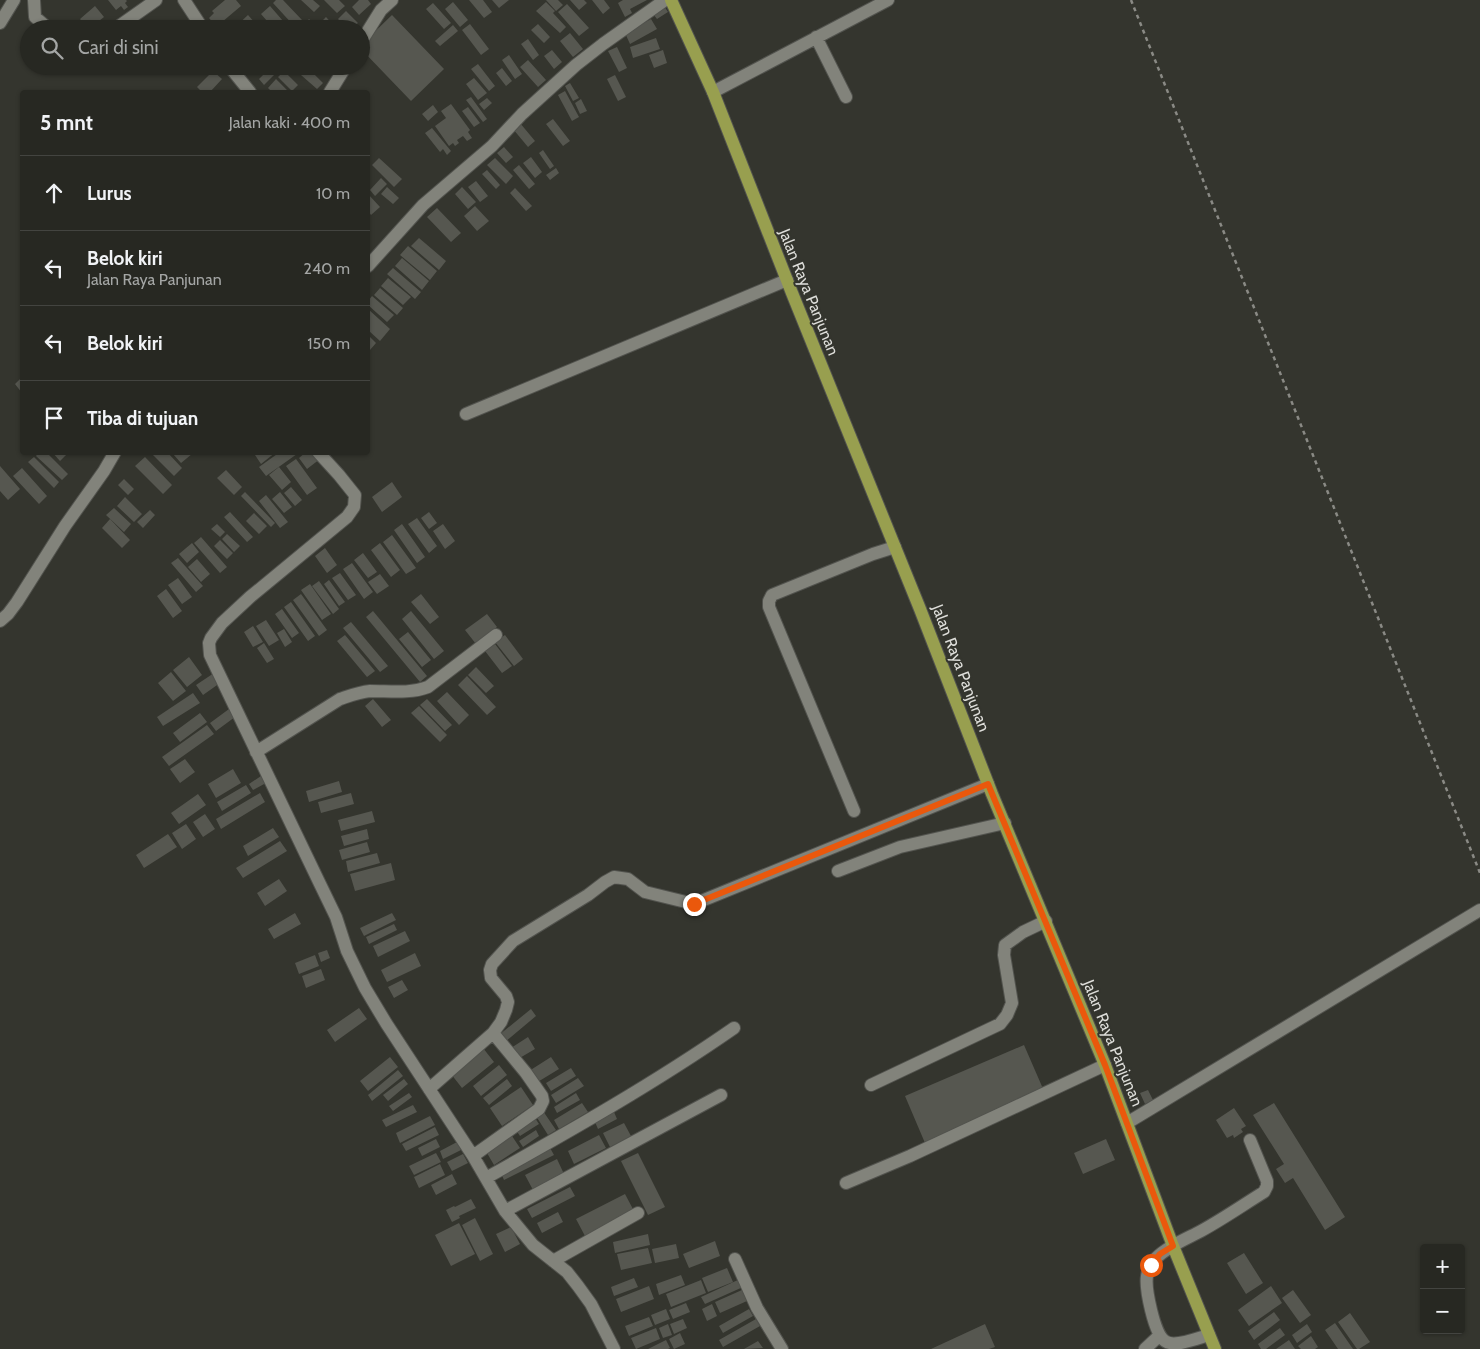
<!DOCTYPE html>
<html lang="id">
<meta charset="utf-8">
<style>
body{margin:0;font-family:Cabin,sans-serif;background:#2f302a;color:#f1f3f6}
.controls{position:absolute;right:15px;bottom:15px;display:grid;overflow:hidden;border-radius:5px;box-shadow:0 1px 4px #0004}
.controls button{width:45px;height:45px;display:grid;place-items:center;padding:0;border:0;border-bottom:1px solid #434440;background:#272822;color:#f1f3f6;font:25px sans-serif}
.stop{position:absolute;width:15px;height:15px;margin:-11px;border:4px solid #ea580c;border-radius:50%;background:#fff}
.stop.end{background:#ea580c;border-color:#fff;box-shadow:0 1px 5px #0008}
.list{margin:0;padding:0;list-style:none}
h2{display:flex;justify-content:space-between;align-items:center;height:65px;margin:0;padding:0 20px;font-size:21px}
h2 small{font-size:16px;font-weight:400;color:#a4a6a5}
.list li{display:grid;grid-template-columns:32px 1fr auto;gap:15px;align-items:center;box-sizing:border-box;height:75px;padding:0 20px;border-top:1px solid #434440}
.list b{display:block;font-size:19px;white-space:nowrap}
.list p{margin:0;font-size:16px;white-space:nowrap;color:#a4a6a5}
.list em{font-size:16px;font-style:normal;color:#a4a6a5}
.icon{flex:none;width:28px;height:28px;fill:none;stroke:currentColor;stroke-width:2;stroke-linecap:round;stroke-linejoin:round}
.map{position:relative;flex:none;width:1480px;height:1349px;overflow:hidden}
.search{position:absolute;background:#272822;box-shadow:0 1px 4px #0004;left:20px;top:20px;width:350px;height:55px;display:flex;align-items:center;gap:12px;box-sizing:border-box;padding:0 18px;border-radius:28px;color:#a4a6a5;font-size:19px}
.panel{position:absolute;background:#272822;box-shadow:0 1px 4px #0004;left:20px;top:90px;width:350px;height:365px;border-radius:5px}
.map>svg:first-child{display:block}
.building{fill:#565750}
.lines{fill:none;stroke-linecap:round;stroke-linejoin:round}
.minor-casing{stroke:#52534e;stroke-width:14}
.major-casing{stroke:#52534e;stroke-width:14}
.path{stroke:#8a8a85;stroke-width:2.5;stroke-dasharray:4 4;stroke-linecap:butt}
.minor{stroke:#82837b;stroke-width:12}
.major{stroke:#989f4f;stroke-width:12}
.route{stroke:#ea580c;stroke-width:6}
.labels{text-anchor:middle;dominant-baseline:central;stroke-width:4;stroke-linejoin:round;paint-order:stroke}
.street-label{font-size:16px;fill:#dededa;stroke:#34352e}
</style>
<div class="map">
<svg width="1480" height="1349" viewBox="0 0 1480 1349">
<rect width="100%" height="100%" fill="#34352e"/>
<!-- building -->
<path class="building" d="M108,0H126L127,1L125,3L128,7L124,10L121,6L116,10Z
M225,0H236L241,6L222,22L220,20L214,24L209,18L214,13L212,11Z
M276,0H283L302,20L295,27L273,3Z
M301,0H313L320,6L314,12Z
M324,0H339L345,6L337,13Z
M359,0H368L371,4L359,15L352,7Z
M469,0H483L492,12L484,18Z
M492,0H509L499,8Z
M546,0H558L563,5L556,11Z
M570,0H584L587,3L579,10Z
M592,0H604L610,8L603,14Z
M623,0H647L630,9L632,13L625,17L618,3Z
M453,2L468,20L460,27L445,9Z
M546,2L555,11L553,13L566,27L560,33L536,11Z
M433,3L451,23L444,29L426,9Z
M567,4L589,28L579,36L558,12Z
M95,6L104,17L99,21L103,26L100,29H93L91,27L88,29L80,19Z
M270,6L290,29H274L261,14Z
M664,6L668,12L657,19L653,14Z
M346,11L358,23L354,26L357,29H348L338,19Z
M248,15L256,24L251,29H233Z
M392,15L444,69L411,101L361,49V45Z
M326,17L337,29H325L320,23Z
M309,19L315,25L311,29H300Z
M651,19L657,29L630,44L625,33Z
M180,23L185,29H175Z
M470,24L489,49L481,55L462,30Z
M538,24L550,37L544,43L531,30Z
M453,25L458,31L440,46L435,41Z
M570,33L583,49L573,57L560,41Z
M656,38L660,49L633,58L630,47Z
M528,39L539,55L533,60L521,44Z
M617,47L627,68L619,72L608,51Z
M552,50L562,62L554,69L544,56Z
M663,50L667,63L654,68L649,55Z
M509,55L522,74L515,79L502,60Z
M528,60L546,80L538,87L520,67Z
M478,64L495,86L489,91L471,69Z
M177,66H192L183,75L176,68Z
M256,66H268L261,72Z
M272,66H277L280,69L264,85L259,79Z
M291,66H300L295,71Z
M308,68L323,83L317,89L301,75Z
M502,68L512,81L506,86L496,73Z
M213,71L222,79L210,92H202L197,87Z
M284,71L298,85L292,91L278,77Z
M615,75L626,97L618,101L607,79Z
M474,78L487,93L478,100L466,84Z
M276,79L289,92H272L268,88Z
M570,83L579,98L573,101L565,86Z
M565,91L579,117L572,121L558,95Z
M471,97L487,119L483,122L466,100Z
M487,98L492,103L484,110L479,104Z
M581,99L587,111L580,114L575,103Z
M451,104L470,130L468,132L472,138L467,141L463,136L457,140L459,143L455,146L453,143L449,146L435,126L446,118L441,111Z
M433,105L438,112L428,121L422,114Z
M468,107L480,123L474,127L462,111Z
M553,119L570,141L563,146L546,124Z
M520,123L535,141L528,147L513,129Z
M432,128L451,151L447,155L443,149L440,152L425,133Z
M504,147L513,157L506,163L497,153Z
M543,150L554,166L550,169L539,153Z
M531,157L542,172L535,178L523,163Z
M379,158L402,179L394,187L372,165Z
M495,158L513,176L506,184L487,165Z
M519,165L535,184L529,189L513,170Z
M556,168L559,173L550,180L546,175Z
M487,170L500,185L496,189L482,174Z
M381,178L387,184L375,196L370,190Z
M476,181L488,196L480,202L468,187Z
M387,187L399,198L393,204L381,194Z
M462,187L476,202L468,209L455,194Z
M515,188L532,206L526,211L510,193Z
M368,194L380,207L371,215L368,211Z
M475,206L489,221L477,231L464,216Z
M437,208L461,233L451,242L427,217Z
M419,238L446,261L439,270L411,246Z
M408,246L437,271L430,280L400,255Z
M402,258L429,281L422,290L395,266Z
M393,268L421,292L415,299L387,274Z
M388,278L411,297L403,305L381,286Z
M380,288L403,308L397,315L374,295Z
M372,296L394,315L387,322L368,305V301Z
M368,309L390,329L380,341L368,330Z
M368,335L376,343L370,350L368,348Z
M22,377V393L15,384Z
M39,452H46L68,474L62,480L36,456Z
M52,452H65L67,454L60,461Z
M150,452H167L182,468L174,476Z
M175,452H190L192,454L181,463L173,454Z
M258,452H276L261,464L255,455Z
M280,452H295L297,454L266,476L259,467Z
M306,452H315L320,459L307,469L299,458Z
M34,457L59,482L54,488L28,462Z
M145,457L172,485L163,494L135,466Z
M296,459L317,488L307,495L286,466Z
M0,466L20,489L8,500L0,491Z
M279,467L291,482L282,490L269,475Z
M22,468L47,496L39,504L13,476Z
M226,470L242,487L234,495L217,478Z
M124,479L134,489L128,495L118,485Z
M392,482L402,497L382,512L372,497Z
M291,487L302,500L295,506L284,493Z
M245,492L275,523L271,527L241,496Z
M280,492L292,507L284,513L272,499Z
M266,495L288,522L280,528L259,501Z
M125,497L142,514L134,522L117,506Z
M114,508L131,524L124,532L106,515Z
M150,510L155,515L143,528L137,522Z
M230,512L253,537L247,542L224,517Z
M429,512L437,523L429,529L421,518Z
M254,513L267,526L259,534L246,521Z
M417,518L437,546L429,553L408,524Z
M110,519L130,540L122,548L102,528Z
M217,524L225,532L220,537L211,529Z
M402,524L425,557L417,563L394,530Z
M443,524L455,541L445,549L433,531Z
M227,534L240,546L234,552L222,539Z
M392,535L416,568L406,574L383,542Z
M201,537L227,567L220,573L194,543Z
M220,540L233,553L227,559L214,546Z
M192,543L199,552L187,563L179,554Z
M380,543L400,570L391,577L371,550Z
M325,548L337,565L327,573L315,556Z
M363,553L377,572L368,578L354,560Z
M178,558L203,586L196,592L171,563Z
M197,559L210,574L201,582L188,567Z
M352,563L373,592L364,599L343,569Z
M340,573L356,595L348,600L332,578Z
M380,574L389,586L377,594L368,582Z
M178,578L192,597L182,604L168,585Z
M329,580L345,602L339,606L324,584Z
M319,581L339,609L333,614L312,586Z
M310,584L331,614L322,620L301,590Z
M166,589L182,611L173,618L157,596Z
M301,594L327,630L319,636L293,600Z
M421,594L439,617L430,624L411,602Z
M291,602L315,636L308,641L284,607Z
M282,609L299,633L292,638L275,614Z
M373,611L427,676L420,682L366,617Z
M411,611L444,651L434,659L402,619Z
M487,614L497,627L476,644L465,630Z
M266,620L279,640L269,646L256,626Z
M351,622L388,666L380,672L343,628Z
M253,626L263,642L253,647L244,632Z
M284,629L292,642L285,647L277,633Z
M408,632L431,660L422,667L399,639Z
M345,635L375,671L367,677L337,641Z
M505,635L523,659L514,666L495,642Z
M264,643L274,659L267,663L257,648Z
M495,644L512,666L502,673L485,651Z
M189,657L202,675L187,687L173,670Z
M476,667L494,686L486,693L468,675Z
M171,672L186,691L173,701L158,683Z
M214,673L220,683L203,695L196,685Z
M467,676L496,707L487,715L458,685Z
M447,692L469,715L459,725L437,701Z
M193,693L200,703L163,726L157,717Z
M373,699L391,720L382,727L365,706Z
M427,699L452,725L445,731L420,705Z
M419,706L447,735L440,742L411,713Z
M229,709L235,717L216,731L210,723Z
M200,713L207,722L180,742L173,733Z
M207,725L214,734L169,766L162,757Z
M185,759L195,772L180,783L170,769Z
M233,769L241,783L216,798L208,784Z
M261,776L266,783L253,790L249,784Z
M339,781L342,792L309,802L306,791Z
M246,785L251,793L222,811L217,802Z
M260,793L265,802L221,829L216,819Z
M351,793L354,804L321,813L318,802Z
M198,794L206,805L179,824L171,813Z
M372,811L375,822L341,831L338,820Z
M205,814L215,829L203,837L193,822Z
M186,824L196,839L182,849L172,833Z
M273,828L279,837L248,856L243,846Z
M367,829L369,839L344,846L341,836Z
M168,834L177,847L144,868L136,855Z
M280,841L287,851L243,878L236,868Z
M367,842L370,852L342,860L339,850Z
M377,853L380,863L348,872L346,861Z
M391,863L395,880L355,891L350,874Z
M279,879L287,891L265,906L257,893Z
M295,913L301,924L274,939L268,929Z
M392,913L396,920L364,936L360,928Z
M394,924L397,930L369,944L366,937Z
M405,931L410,941L378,957L373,946Z
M327,950L330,958L321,962L318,953Z
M415,953L421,966L387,982L381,970Z
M315,955L319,966L299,974L295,963Z
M321,969L325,980L306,988L302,976Z
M402,980L408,990L394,998L388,987Z
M359,1008L367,1019L335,1042L327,1030Z
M531,1009L536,1016L505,1042L499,1035Z
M528,1037L535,1049L518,1059L511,1048Z
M1024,1045L1044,1091L925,1143L905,1096Z
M483,1048L494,1062L462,1088L451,1074Z
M390,1057L398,1067L368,1091L360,1081Z
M551,1057L559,1069L536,1083L529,1071Z
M499,1065L507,1075L481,1096L473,1086Z
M571,1068L576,1076L551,1091L546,1083Z
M398,1070L403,1076L372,1101L368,1095Z
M578,1078L584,1086L556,1103L551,1095Z
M404,1079L408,1084L388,1101L383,1095Z
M507,1079L512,1086L489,1105L483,1098Z
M521,1087L533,1105L502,1126L490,1108Z
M1148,1090L1153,1100L1145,1104L1140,1093Z
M409,1093L412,1097L393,1111L389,1106Z
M576,1093L580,1100L557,1113L554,1107Z
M582,1103L588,1112L559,1129L554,1120Z
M1274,1103L1345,1217L1325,1230L1293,1178L1285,1183L1276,1169L1284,1164L1253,1115Z
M413,1105L417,1112L386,1127L382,1120Z
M1234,1108L1246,1126L1241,1129L1243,1132L1234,1138L1233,1135L1227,1138L1216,1120Z
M543,1111L556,1130L548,1135L536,1116Z
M614,1112L617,1119L598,1129L595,1122Z
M430,1116L435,1125L400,1143L396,1133Z
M535,1118L539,1124L520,1136L516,1130Z
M624,1123L631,1136L610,1147L603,1133Z
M435,1127L439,1135L406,1151L402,1144Z
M536,1130L539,1136L523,1147L519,1141Z
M599,1135L606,1148L574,1164L568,1151Z
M512,1136L520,1148L494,1165L487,1153Z
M436,1139L440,1147L422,1156L418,1148Z
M1106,1139L1115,1160L1083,1174L1074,1153Z
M457,1142L461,1150L443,1159L440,1151Z
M549,1146L554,1155L504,1180L500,1171Z
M436,1153L441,1162L414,1175L409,1166Z
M638,1153L665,1207L648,1215L621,1161Z
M463,1154L468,1163L452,1171L447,1162Z
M557,1159L564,1174L533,1190L525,1175Z
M440,1164L445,1175L419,1188L414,1177Z
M452,1174L457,1184L436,1195L431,1185Z
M570,1187L575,1196L532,1218L527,1209Z
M625,1194L634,1211L585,1236L576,1219Z
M471,1199L476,1208L459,1216L460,1218L452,1222L446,1210L454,1206L455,1207Z
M558,1212L563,1222L542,1233L537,1223Z
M475,1218L493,1254L480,1261L462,1225Z
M459,1223L475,1254L451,1266L435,1235Z
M511,1227L520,1244L505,1252L496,1234Z
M648,1234L650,1245L615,1253L613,1242Z
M715,1241L720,1256L689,1268L683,1254Z
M676,1244L679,1258L655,1263L652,1249Z
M648,1248L652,1263L621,1270L617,1254Z
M1244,1253L1263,1283L1246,1294L1227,1263Z
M727,1268L733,1282L708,1292L702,1278Z
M681,1275L685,1285L659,1295L656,1284Z
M634,1278L638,1287L614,1296L611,1287Z
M740,1279L743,1287L705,1304L701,1297Z
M701,1280L706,1293L671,1307L666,1294Z
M649,1286L654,1299L621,1312L616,1299Z
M1271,1286L1282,1303L1249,1326L1238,1310Z
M742,1290L747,1301L720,1313L715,1302Z
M1293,1290L1311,1315L1300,1323L1282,1298Z
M686,1303L690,1312L673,1319L669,1310Z
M712,1304L717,1316L707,1321L702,1309Z
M666,1309L670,1319L655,1325L651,1315Z
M749,1309L753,1316L723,1333L719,1326Z
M1274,1312L1280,1320L1254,1340L1248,1331Z
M1350,1313L1370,1342L1359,1349H1357L1338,1322Z
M649,1317L653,1326L629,1336L625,1326Z
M683,1319L687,1328L674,1334L670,1324Z
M756,1319L760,1326L723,1347L719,1340Z
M1335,1323L1353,1349H1338L1325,1330Z
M668,1324L672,1335L663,1338L659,1328Z
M985,1324L995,1347L989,1349H931Z
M1307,1324L1312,1332L1297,1343L1292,1335Z
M656,1328L660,1339L636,1349L631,1338Z
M1280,1328L1285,1335L1266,1349H1261L1258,1344Z
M680,1333L685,1344L674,1349L669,1339Z
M1311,1336L1318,1347L1315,1349H1301L1298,1346Z
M666,1340L670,1348L668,1349H648Z
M1289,1340L1295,1349H1276Z
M758,1341L763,1348L744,1349Z"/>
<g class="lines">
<!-- minor casing -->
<g class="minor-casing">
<path id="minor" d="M34,0L35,17L49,29
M184,0L203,29
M0,23L14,0
M115,29L156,0
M816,37L846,97
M361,42L381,10L392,0
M229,66L250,92
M330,92L346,66
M713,92L888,0
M368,266L423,205L492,146L522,114L576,65L603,44L665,0
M466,414L787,280
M318,452L339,475L355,495L354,507L347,517L250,597L222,623L211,638L209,643L210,655L320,884L336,917L347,951L365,988L386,1023L473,1156L505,1211L533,1245L567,1272L578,1286L591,1304L614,1349
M0,621L8,614L17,602L65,526L104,471L115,452
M256,752L340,699C349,696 359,692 370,691C390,691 409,694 428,687L496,635
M854,811L769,607V601L772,595L873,554L895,547
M838,871L900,847L1005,823
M871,1085L1000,1024L1007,1015L1012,1003L1004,955L1005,945L1023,932L1046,921
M429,1089L493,1033L501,1022L506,1010L508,1002L506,996L491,978L490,970L492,964L513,941L588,895L605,882L614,877L628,879L645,892L694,904L988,784
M1127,1123L1480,910
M473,1156L539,1109L543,1101L542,1096L526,1073L493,1033
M486,1178C570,1131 655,1083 734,1028
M846,1183L910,1156L1105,1065
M505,1211L721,1095
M735,1259L757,1308L782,1349
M553,1261L638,1213
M1209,1335C1198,1338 1174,1348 1165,1341C1154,1334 1145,1288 1147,1276C1148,1270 1151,1263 1155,1259C1168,1246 1186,1239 1201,1231C1223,1219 1243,1205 1264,1192L1267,1186V1181L1250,1140
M1145,1349L1159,1336"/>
</g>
<!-- major casing -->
<g class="major-casing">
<path id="major" d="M671,0L713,92L792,293L920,609L992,794L1105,1065L1173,1246L1215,1349"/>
</g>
<!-- path -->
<path class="path" d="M1131,0L1480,873"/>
<!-- minor -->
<use href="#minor" class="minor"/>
<!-- major -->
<use href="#major" class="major"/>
</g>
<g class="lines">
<!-- route -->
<path class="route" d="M694,904L988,784L1105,1065L1173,1246L1160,1254L1151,1265"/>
</g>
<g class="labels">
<!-- street labels -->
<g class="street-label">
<text transform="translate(809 292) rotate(68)">Jalan Raya Panjunan</text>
<text transform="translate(961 668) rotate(69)">Jalan Raya Panjunan</text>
<text transform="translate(1113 1043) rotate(68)">Jalan Raya Panjunan</text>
</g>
</g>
</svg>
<div class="controls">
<button>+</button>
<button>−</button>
</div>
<div class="stop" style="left:1151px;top:1265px"></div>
<div class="stop end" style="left:694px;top:904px"></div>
<div class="search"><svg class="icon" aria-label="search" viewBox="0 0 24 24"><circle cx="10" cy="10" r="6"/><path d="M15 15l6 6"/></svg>Cari di sini</div>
<section class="panel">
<h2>5 mnt<small>Jalan kaki · 400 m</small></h2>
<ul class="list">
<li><svg class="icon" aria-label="ahead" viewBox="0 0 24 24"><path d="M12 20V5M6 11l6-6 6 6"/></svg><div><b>Lurus</b></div><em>10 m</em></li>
<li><svg class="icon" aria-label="left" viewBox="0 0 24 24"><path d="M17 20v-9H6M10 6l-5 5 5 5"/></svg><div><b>Belok kiri</b><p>Jalan Raya Panjunan</p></div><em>240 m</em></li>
<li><svg class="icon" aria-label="left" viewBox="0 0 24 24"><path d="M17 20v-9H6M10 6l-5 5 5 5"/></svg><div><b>Belok kiri</b></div><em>150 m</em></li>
<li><svg class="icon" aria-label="arrive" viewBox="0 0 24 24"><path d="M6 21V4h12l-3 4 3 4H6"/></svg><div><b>Tiba di tujuan</b></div></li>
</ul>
</section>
</div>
